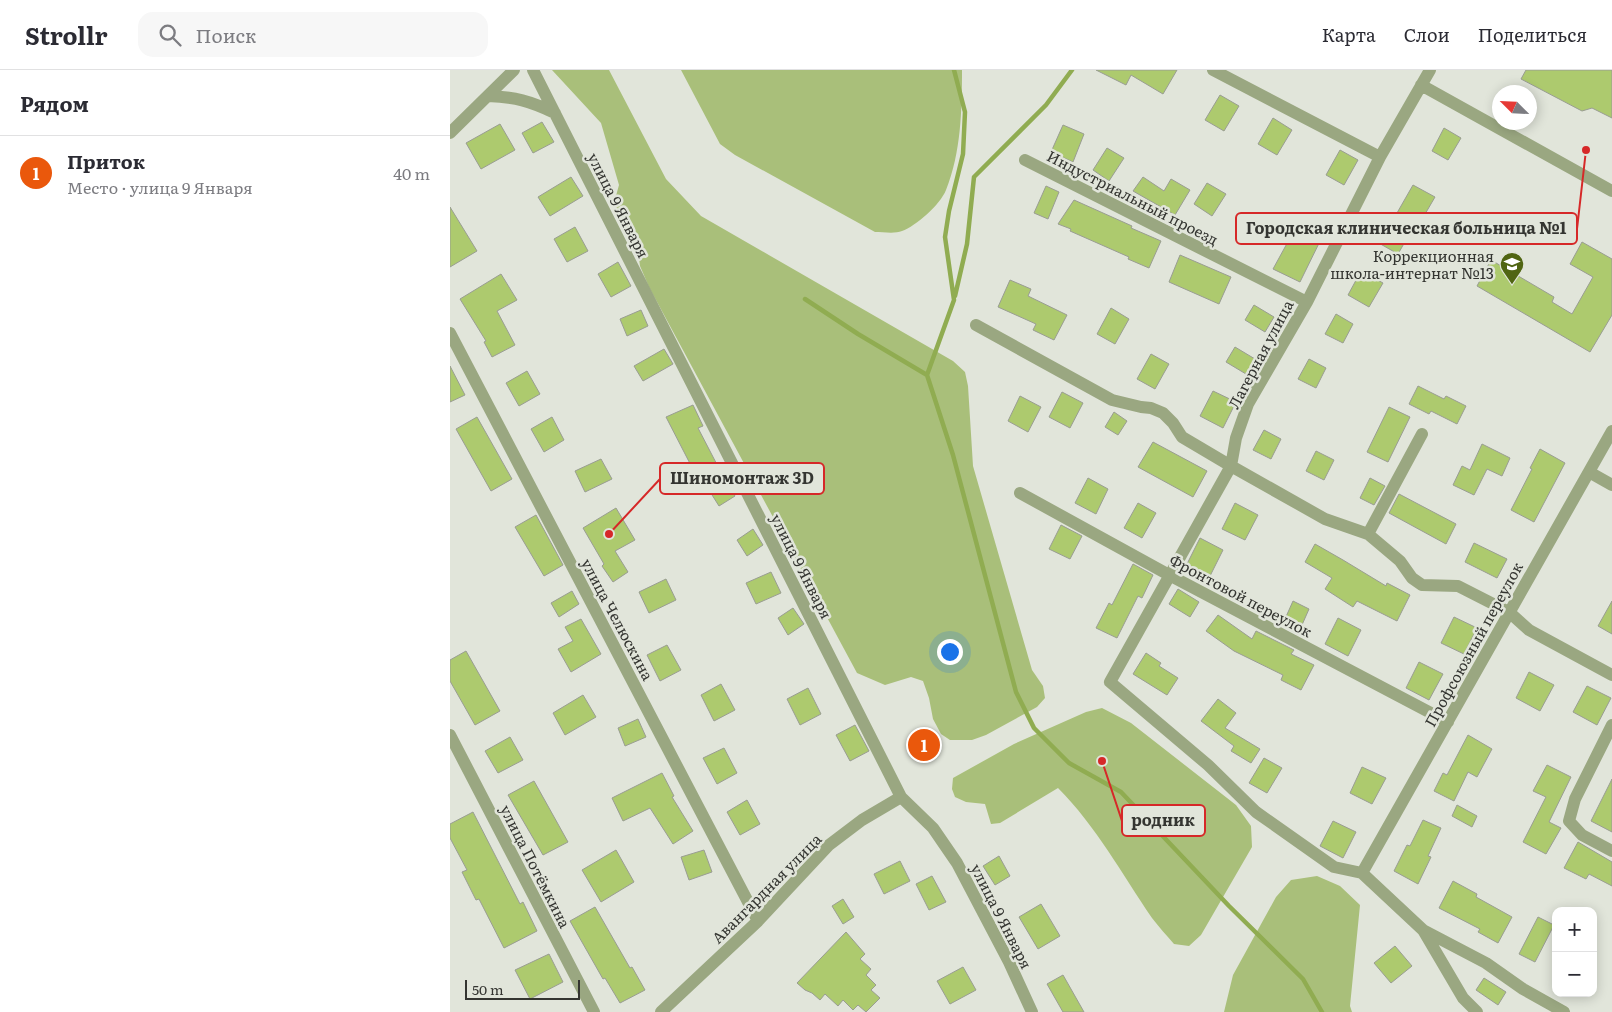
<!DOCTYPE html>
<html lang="ru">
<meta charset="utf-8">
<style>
body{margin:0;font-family:Literata,serif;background:#f7f7f7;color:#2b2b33}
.controls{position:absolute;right:15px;bottom:15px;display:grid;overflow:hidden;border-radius:10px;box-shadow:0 2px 12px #0003}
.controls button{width:45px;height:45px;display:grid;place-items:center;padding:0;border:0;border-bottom:1px solid #e1e1e2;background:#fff;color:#2b2b33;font:25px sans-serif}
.compass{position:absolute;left:1042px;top:15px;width:45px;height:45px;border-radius:50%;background:#fff;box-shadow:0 2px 12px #0003;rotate:294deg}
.scale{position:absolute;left:15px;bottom:12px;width:115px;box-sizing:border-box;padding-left:5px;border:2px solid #343531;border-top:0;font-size:14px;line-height:18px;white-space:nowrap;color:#343531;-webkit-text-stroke:4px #e1e5da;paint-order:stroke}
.you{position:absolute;left:499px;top:581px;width:18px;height:18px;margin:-12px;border:4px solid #fff;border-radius:50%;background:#1a73e8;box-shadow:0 0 0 8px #1a73e833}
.badge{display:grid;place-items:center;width:32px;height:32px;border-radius:50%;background:#ea580c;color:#fff;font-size:16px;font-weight:700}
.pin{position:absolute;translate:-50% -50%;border:2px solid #fff;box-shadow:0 1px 5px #0006}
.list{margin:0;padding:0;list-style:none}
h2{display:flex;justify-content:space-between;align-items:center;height:65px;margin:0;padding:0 20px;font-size:21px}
h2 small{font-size:16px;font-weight:400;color:#7c7c81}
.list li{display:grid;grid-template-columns:32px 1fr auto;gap:15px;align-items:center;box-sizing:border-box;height:75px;padding:0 20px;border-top:1px solid #e1e1e2}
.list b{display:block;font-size:19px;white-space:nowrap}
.list p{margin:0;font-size:16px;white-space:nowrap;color:#7c7c81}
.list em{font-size:16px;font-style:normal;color:#7c7c81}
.icon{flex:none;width:28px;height:28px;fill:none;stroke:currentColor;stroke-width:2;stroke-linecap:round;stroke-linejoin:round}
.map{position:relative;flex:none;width:1162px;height:942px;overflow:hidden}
header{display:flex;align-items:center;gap:30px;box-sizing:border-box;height:70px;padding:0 25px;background:#fff;border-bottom:1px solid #e1e1e2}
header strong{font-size:24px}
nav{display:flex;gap:28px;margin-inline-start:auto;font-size:18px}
.search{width:350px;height:45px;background:#f7f7f7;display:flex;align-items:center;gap:12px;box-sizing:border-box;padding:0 18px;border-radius:15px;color:#7c7c81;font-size:19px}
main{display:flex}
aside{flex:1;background:#fff}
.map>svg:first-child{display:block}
.green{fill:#a9bf7a}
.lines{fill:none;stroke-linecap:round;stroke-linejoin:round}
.stream{stroke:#90ac51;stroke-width:4.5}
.building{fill:#adca6e;stroke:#999d92}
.minor{stroke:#9aa781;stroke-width:12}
.labels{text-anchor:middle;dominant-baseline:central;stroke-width:5;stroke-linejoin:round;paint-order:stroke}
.street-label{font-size:15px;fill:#343531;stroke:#e1e5da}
.poi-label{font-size:15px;fill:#343531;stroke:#e1e5da;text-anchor:end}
.leader{fill:none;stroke:#d62828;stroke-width:2}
.callout-dot{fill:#d62828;stroke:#e1e5da;stroke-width:2}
.callout{fill:#e1e5da;stroke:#d62828;stroke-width:2}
.callout-label{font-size:16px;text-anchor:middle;font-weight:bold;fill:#343531}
</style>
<header>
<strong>Strollr</strong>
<div class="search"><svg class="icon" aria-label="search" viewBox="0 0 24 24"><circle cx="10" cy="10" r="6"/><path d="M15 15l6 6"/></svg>Поиск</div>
<nav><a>Карта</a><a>Слои</a><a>Поделиться</a></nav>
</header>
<main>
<aside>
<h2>Рядом<small></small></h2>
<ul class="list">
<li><span class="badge">1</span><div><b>Приток</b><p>Место · улица 9 Января</p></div><em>40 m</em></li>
</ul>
</aside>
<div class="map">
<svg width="1162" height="942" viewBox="0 0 1162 942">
<rect width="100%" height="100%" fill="#e1e5da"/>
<!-- green -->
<path class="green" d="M102,0H159L216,109L251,146L503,291L515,302L518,316L523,396L582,600L593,616L595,628L587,637L536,665L522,670H500L491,664L483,649L479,628L473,611L461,607L435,615L407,603L199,217L190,196L188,181L164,133L169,115L151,53Z
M231,0H512C512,40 511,83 496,120C490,135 466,156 452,161C445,164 433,162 425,162L285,85L270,74Z
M652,638L681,653L786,735L801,756L802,777L751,865L739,876L724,874C717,866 709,857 702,848C672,804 646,756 608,718L550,753L541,754L535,734L516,732L505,727L502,719L503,708L564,674L636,642Z
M867,806L890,816L910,835L900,936L902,942H774L783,905L826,827L841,810Z"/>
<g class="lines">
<!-- stream -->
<path class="stream" d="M504,0L515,42L513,84L499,141L495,167L504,230L477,305L503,385L566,622L584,658L619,693L671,722L779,836L853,909L872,942
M505,226L517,174L524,107L596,35L622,0
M355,229L408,264L477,305"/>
</g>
<!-- building -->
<path class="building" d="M646,0H727L713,24L681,5L676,15Z
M1076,0H1162V48L1142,38L1132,41L1071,9Z
M770,25L789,36L774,61L755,50Z
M823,48L842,60L827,85L808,74Z
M92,52L104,72L83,83L72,63Z
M50,54L65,80L31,99L16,73Z
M613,55L634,64L623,92L601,82Z
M994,58L1011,68L998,90L982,81Z
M657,78L674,88L659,111L643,100Z
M890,80L908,90L894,115L876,105Z
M121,107L133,126L100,146L88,127Z
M693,107L714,121L721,109L740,120L725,145L683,121Z
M757,113L776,124L762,146L744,134Z
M963,115L985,127L971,151L968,149L948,184L927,172L940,148L943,150Z
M596,116L609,122L598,149L584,143Z
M624,130L682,156L681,158L711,171L699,198L678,189L679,187L620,161L621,159L608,154Z
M0,137L27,181L0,197Z
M851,148L875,161L850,212L823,199Z
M125,157L138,181L117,192L104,169Z
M1132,172L1162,189V245L1140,282L1027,216L1041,190L1104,227L1102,232L1122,244L1143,207L1120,194Z
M730,185L781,207L769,234L719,212Z
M168,192L181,216L161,227L148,204Z
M911,201L933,213L919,237L898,225Z
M51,204L67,230L47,241L65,275L42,287L34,272L36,271L10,229Z
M560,210L581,219L578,226L617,245L604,270L583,260L586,254L548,237Z
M804,235L824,247L815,262L795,250Z
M661,238L679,249L665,274L647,264Z
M191,240L198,256L177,266L170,249Z
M886,244L903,254L893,273L875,264Z
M785,277L805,289L796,304L776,292Z
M214,279L223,294L193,311L184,296Z
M701,284L719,294L705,319L687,309Z
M859,289L876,298L866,318L848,309Z
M0,296L15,325L0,332Z
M77,301L90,324L69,336L56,313Z
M968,316L994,329L996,326L1016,336L1007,354L981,341L979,344L959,334Z
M763,321L786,332L773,358L750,346Z
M612,322L633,333L620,358L599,347Z
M570,326L591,337L578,362L558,351Z
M243,335L253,356L248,358L275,410L285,426L269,436L252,409L249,411L216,347Z
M939,337L960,347L938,392L917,382Z
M664,342L677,351L668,365L655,357Z
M27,347L62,409L41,421L6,359Z
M102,347L114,370L94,382L81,359Z
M814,360L831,369L821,389L803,380Z
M703,372L757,401L743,427L688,397Z
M1032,374L1060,388L1052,406L1037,399L1024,425L1003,415L1012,396L1020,400Z
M1090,379L1115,393L1084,452L1061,440L1082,399L1080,398Z
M866,381L884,390L874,410L856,401Z
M151,389L162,409L135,422L125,401Z
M638,408L658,419L646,444L625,433Z
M920,408L935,416L924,435L910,428Z
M949,424L1006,454L996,474L939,443Z
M688,433L706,443L692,468L674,458Z
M785,433L808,445L795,470L772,459Z
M166,438L185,470L165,481L178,502L163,512L152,496L154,494L133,458Z
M86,445L113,495L94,506L65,457Z
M611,455L632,466L620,489L599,479Z
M303,459L313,475L297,486L287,470Z
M750,468L773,480L760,506L737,494Z
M1024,473L1057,489L1047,508L1015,492Z
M865,474L893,490L936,516L937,513L960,525L947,551L907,531L903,537L875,519L882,508L855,492Z
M683,494L703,505L692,528L688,526L667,568L646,558L659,533L662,535Z
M321,502L331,523L306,534L296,513Z
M216,509L226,530L199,543L189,522Z
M728,519L749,532L740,547L719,534Z
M122,521L129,534L109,547L101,533Z
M843,531L859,539L848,564L838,559L842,553L835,549Z
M1162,531V564L1148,556Z
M343,538L354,554L338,565L328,548Z
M768,545L802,569L806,561L844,580L841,584L864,595L851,620L831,610L833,605L784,581L756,561Z
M1004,547L1027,558L1014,584L991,573Z
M888,548L911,560L898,586L875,574Z
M131,549L151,584L121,602L108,579L123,571L115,557Z
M217,575L231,600L210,611L197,585Z
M16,581L50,641L25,655L0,611V590Z
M696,583L711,593L709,596L728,608L717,625L683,604Z
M969,592L993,604L979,630L956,618Z
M1079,602L1104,615L1090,641L1066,628Z
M271,614L285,640L264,651L251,625Z
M1137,616L1161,628L1147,655L1123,642Z
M358,618L371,644L350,655L337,629Z
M133,625L146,647L115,665L103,643Z
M768,629L786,643L775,658L810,679L801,693L781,681L784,676L751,651Z
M188,649L196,667L175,676L168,658Z
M405,655L419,681L400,691L386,665Z
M474,662L485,682L474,688L462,668Z
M1018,665L1042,679L1027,707L1018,702L1004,731L984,721L993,703L997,705Z
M60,667L73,690L48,703L35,681Z
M274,678L287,703L267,714L253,688Z
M814,688L832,698L817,723L799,713Z
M1097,695L1121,707L1099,752L1111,758L1096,784L1073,772L1096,727L1083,721Z
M912,697L936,708L922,734L900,723Z
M212,703L224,726L222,727L243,761L223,774L200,738L173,751L162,728Z
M1162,709V762L1141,751Z
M84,711L118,772L93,785L58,725Z
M297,730L310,754L290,765L277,742Z
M1007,735L1027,746L1022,757L1002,746Z
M23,742L70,834L73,832L87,861L54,878L29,829L26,830L12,802L17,800L0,768V754Z
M973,750L991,758L978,786L981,787L968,814L944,801L957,775L960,776Z
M883,751L906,762L893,788L870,776Z
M1128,772L1162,792V816L1139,804L1136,809L1114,798Z
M166,780L184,812L151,832L132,800Z
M254,780L262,802L239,810L231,787Z
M549,786L560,806L545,815L533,796Z
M450,791L460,811L434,824L424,804Z
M482,806L496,832L479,840L466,814Z
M1003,811L1027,824L1026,827L1062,847L1048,873L1028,862L1030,859L989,838Z
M393,829L404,847L393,854L382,836Z
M591,834L610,866L588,879L569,847Z
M145,837L180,898L182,897L195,920L170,933L155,908L153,909L120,851Z
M1088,847L1104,855L1085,892L1069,884Z
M396,862L415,884L410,889L421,899L416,905L426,915L421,920L430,928L416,942L408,935L403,940L393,930L388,936L375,924L370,930L362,923L355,920L347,913Z
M945,876L962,896L941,913L924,893Z
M99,884L113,912L80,929L65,900Z
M513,897L526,920L500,934L487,911Z
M613,905L634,942H613L597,914Z
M1034,908L1056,922L1048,935L1026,920Z"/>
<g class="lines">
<!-- minor -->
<path class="minor" d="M83,0L451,727L483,758L507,793L559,892L582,942
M763,0L930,87
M971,15L1162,121
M38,26C65,27 80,31 105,43
M0,63L64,0
M575,90L857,232
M526,255L662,330L691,337L701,338L713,343L723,353L732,367L781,396L875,449L918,464L950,491L962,508L972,515L1008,516L1059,542L1079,560L1162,605
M0,263L308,851
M1139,402L1162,415
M570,423L721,506L998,652
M918,464L972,364
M1162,655L1125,729L1119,751L1132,765L1162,781
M0,665L144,942
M912,803L884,797L806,742L758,695L660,612L781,396L786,368L798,334L857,232L930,87L980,0
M912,803L1162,361
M912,803L973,860L1036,893L1073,919L1114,942
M973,860L1013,928L1027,942
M211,942L308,851L379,775L412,750L451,727"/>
</g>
<!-- icons -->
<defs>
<g id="school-pin" transform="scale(1.25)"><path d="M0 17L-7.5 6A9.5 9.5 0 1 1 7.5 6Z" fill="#506512" stroke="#e1e5da"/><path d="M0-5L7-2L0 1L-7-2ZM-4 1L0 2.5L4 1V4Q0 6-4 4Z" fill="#fff"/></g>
</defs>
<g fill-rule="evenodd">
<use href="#school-pin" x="1062" y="194"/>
</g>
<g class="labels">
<!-- street labels -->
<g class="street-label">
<text transform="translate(683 127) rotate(27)">Индустриальный проезд</text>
<text transform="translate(169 135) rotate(63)">улица 9 Января</text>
<text transform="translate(810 284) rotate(-62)">Лагерная улица</text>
<text transform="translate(352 496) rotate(63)">улица 9 Января</text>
<text transform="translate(791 525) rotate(28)">Фронтовой переулок</text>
<text transform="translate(168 549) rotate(62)">улица Челюскина</text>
<text transform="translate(1023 574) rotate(-61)">Профсоюзный переулок</text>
<text transform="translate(86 796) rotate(63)">улица Потёмкина</text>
<text transform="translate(316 818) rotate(-45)">Авангардная улица</text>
<text transform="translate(552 846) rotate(63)">улица 9 Января</text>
</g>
<!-- poi labels -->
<g class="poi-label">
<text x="1044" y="185">Коррекционная<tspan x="1044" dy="17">школа-интернат №13</tspan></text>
</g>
</g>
<!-- callouts -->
<path class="leader" d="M1136 80L1127 159M159 464L210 409M652 691L672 751"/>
<g class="callout-dot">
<circle cx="1136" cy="80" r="5"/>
<circle cx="159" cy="464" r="5"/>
<circle cx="652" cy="691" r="5"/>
</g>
<g class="callout">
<rect x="786" y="143" width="341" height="31" rx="5"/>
<rect x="210" y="393" width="164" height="31" rx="5"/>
<rect x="672" y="735" width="83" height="31" rx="5"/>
</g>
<g class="callout-label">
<text x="956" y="164">Городская клиническая больница №1</text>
<text x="292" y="414">Шиномонтаж 3D</text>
<text x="713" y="756">родник</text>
</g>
</svg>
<div class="controls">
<button>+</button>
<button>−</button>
</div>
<svg class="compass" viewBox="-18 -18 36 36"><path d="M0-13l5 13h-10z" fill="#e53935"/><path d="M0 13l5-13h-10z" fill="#7c7c81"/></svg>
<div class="scale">50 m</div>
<div class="you"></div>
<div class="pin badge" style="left:474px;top:675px">1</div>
</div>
</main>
